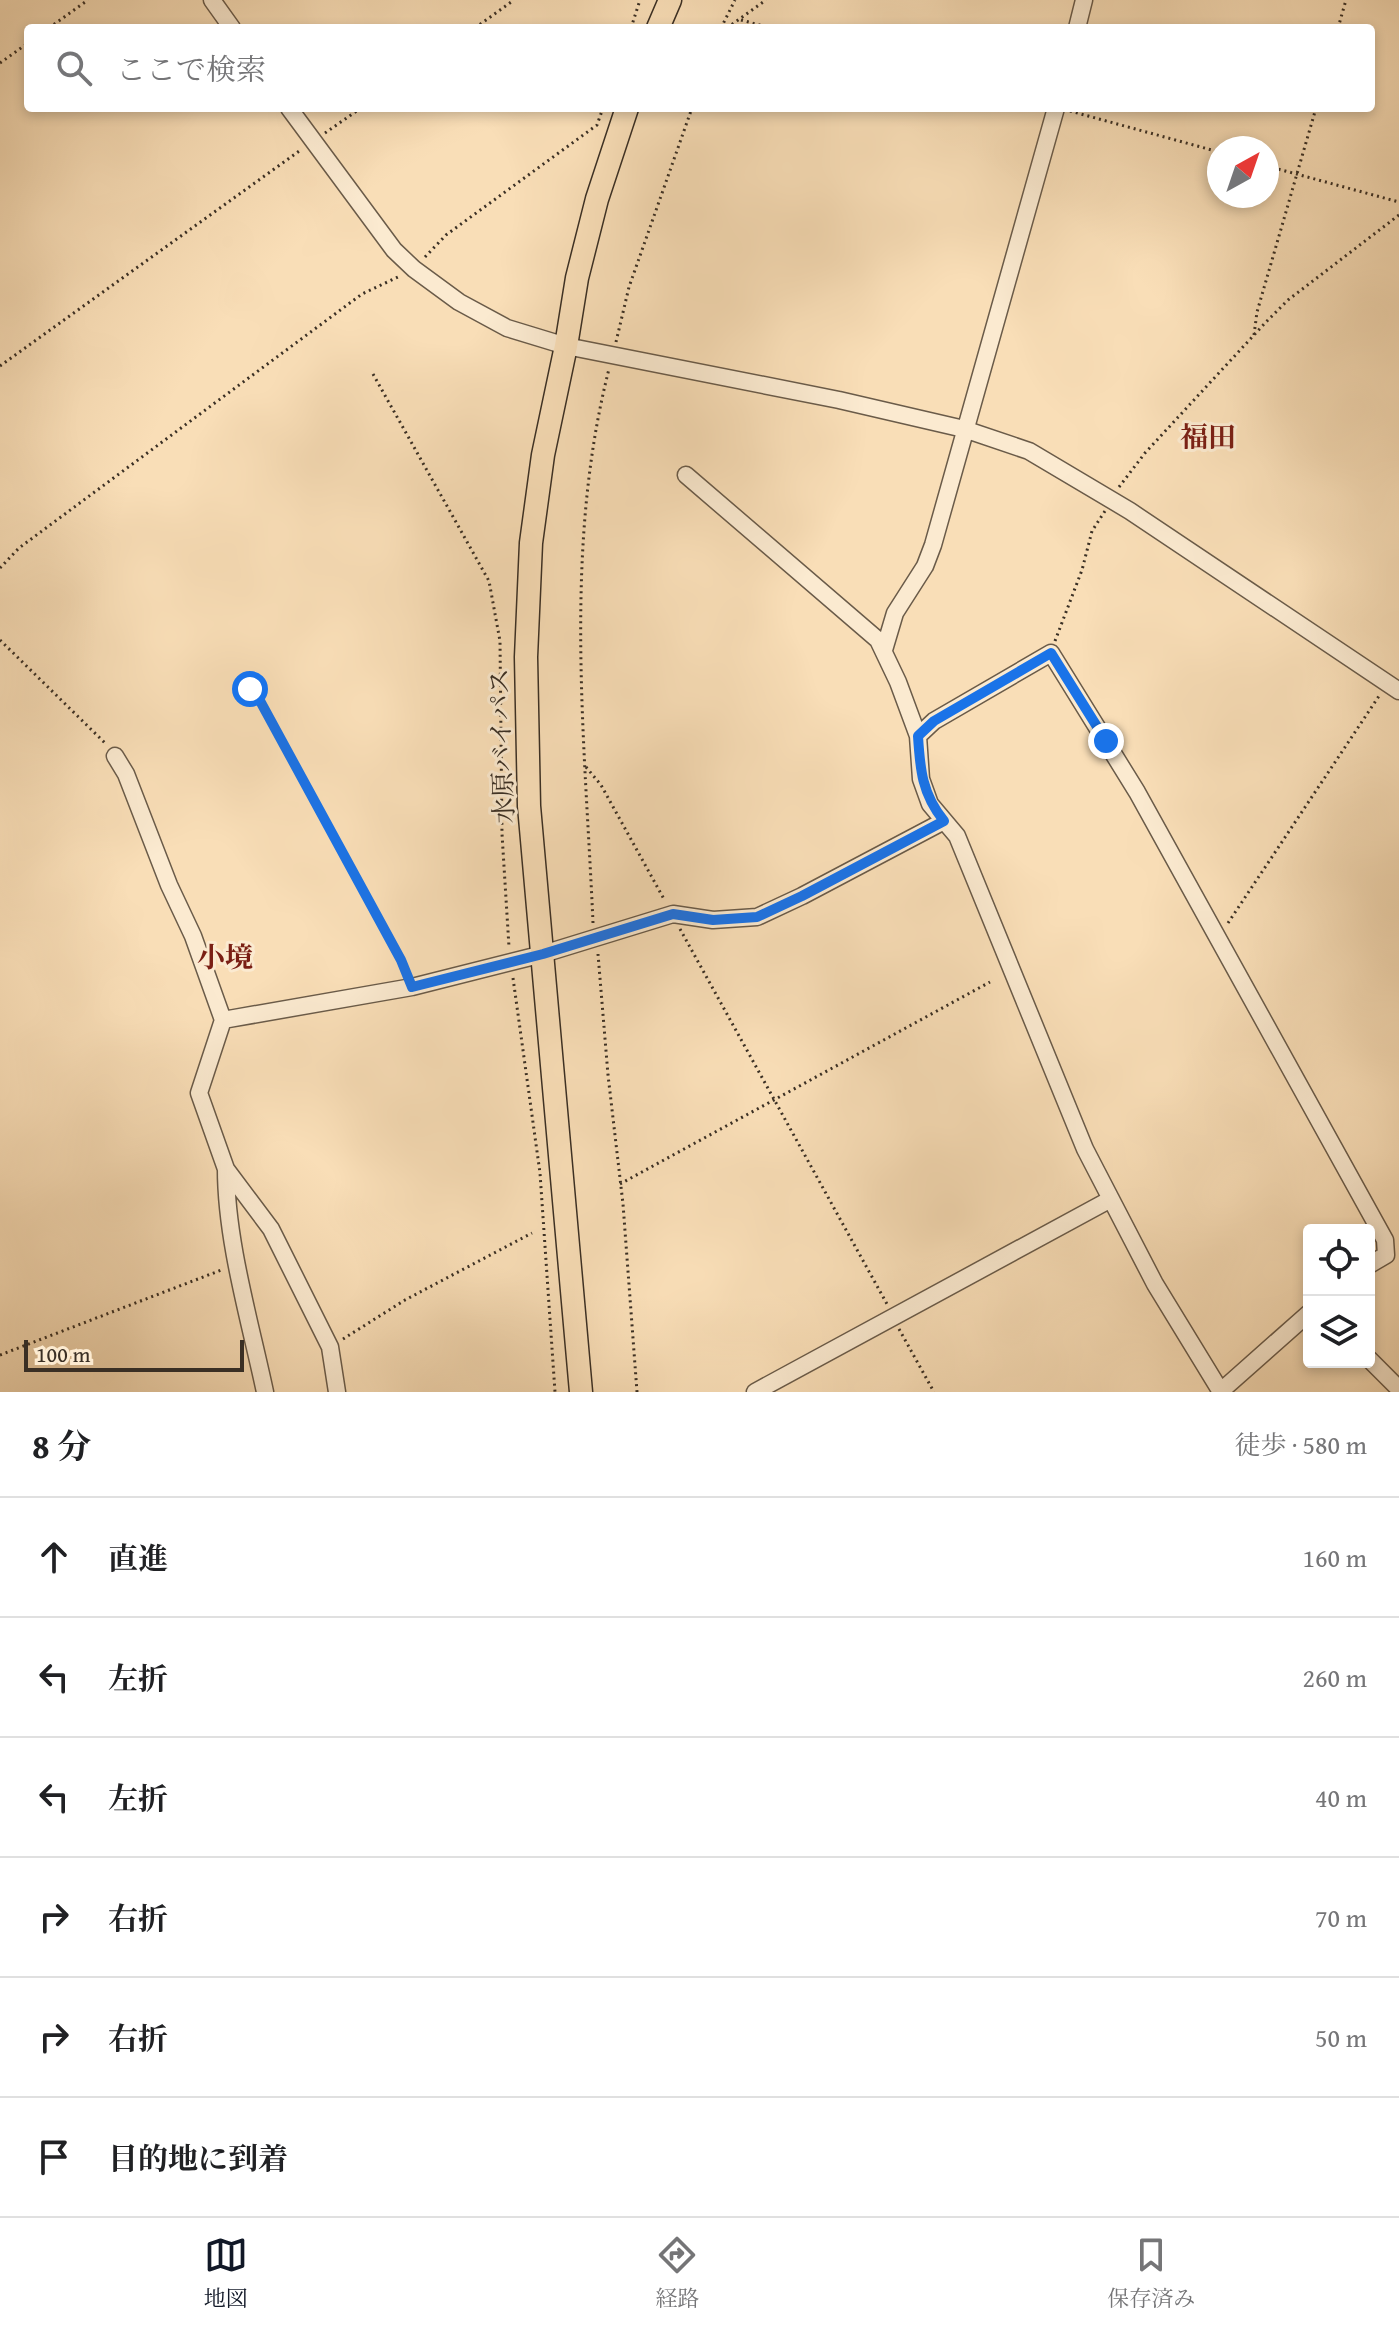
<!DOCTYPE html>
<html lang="ja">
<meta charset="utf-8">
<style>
body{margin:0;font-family:"Gentium Book Plus","Noto Serif JP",serif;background:#f2f2f2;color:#202124}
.controls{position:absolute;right:24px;bottom:24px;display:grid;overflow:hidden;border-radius:8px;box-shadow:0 4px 12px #0003}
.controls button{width:72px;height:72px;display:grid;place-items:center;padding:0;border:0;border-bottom:2px solid #e0e0e0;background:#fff;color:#202124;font:40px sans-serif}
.compass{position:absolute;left:1207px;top:136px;width:72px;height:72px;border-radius:50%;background:#fff;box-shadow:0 4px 12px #0003;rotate:40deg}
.scale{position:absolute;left:24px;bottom:20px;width:220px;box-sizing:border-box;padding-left:8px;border:4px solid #3a2f24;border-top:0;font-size:22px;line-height:28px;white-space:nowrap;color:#3a2f24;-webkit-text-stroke:6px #fbead0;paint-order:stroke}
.stop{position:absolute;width:24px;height:24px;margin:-18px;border:6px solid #1a73e8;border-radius:50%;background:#fff}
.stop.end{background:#1a73e8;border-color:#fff;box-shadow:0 2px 8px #0008}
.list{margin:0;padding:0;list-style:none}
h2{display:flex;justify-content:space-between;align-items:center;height:104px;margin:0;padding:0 32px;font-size:34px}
h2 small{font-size:26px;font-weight:400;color:#757577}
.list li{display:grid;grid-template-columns:52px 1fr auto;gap:24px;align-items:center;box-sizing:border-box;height:120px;padding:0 32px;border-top:2px solid #e0e0e0}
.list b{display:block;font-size:30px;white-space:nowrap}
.list em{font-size:26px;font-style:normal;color:#757577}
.icon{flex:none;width:44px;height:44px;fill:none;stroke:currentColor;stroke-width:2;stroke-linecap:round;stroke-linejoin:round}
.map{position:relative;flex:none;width:1399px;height:1392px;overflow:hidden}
.search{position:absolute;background:#fff;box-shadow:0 4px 12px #0003;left:24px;right:24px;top:24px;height:88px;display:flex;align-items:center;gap:20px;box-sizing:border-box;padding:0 28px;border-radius:8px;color:#757577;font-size:30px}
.sheet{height:824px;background:#fff}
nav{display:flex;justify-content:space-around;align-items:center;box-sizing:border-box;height:112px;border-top:2px solid #e0e0e0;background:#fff;font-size:22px;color:#757577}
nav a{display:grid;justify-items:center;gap:4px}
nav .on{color:#111827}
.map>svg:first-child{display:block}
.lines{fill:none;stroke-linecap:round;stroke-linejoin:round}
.minor-casing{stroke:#6a5b49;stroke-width:19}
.highway-casing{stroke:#3a2f24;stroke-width:25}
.path{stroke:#3a2f24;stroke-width:3;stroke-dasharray:2 4;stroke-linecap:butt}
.minor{stroke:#fbead0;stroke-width:16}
.highway{stroke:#f9deb7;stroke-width:22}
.route{stroke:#1a73e8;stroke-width:10}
.labels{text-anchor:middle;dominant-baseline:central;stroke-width:6;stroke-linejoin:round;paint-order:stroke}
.street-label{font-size:26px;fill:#3a2f24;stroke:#fbead0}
.neighbourhood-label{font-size:28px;font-weight:bold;fill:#7a1f14;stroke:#fbead0}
</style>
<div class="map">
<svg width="1399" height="1392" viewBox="0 0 1399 1392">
<rect width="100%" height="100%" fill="#f9deb7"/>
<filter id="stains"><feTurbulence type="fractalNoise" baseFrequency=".0025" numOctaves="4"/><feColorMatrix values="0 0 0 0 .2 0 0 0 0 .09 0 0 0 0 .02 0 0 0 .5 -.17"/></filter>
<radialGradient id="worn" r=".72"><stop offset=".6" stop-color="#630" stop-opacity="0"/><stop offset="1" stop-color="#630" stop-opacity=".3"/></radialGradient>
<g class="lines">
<!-- minor casing -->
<g class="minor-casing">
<path id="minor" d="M212,0L232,28
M1077,28L1084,0
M289,108L394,250L414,269L459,302L507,328L566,346L839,400L964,429L1029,451L1130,511L1399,691
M686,475L878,640L898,682L918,736L921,779L930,804L957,836L1085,1149L1155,1284L1221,1392
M884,650L895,613L925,566L933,545L1056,108
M918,736L934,721L1051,653L1137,792L1385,1240L1386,1255L1369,1265
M115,756L126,774L169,885L193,936L223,1020L199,1093L226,1169L271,1229L330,1347L337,1392
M223,1020L412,987L543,954L673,914L713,920L757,917L802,896L944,821
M226,1169C226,1241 250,1321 265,1392
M1369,1359L1399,1389
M1221,1391L1309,1313
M755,1392L1111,1199"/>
</g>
<!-- highway casing -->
<g class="highway-casing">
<path id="highway" d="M658,28L670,0
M581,1392L529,806L526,657L531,543L543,455L566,346L577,278L597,199L627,108"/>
</g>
<!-- path -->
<path class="path" d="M741,20L771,28
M49,28L88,0
M475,28L514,0
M631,28L640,0
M721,28L735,0
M727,28L766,0
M1338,28L1346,0
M0,63L28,43
M1070,111L1219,152
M325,133L361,108
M1267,166L1399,202
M425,257L446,235L597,125L603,108
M1254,335L1257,312L1316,108
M616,342L629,287L692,108
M0,366L302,149
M373,374L489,581L500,641L502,834L509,947
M1119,487L1145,453L1266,322L1288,300L1399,215
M0,568L19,548L362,294L400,276
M0,640L106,744
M1055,641L1082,570L1092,531L1105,511
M250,689L259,699L406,973
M586,767L601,785L665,901
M593,923C585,739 563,549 609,369
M1228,923L1379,696
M680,929L887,1304
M598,954L608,1075L623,1204L637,1392
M513,978L540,1173L555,1392
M620,1184L990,982
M899,1329L934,1392
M343,1339L405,1300L532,1233
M0,1355L224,1269"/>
<!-- minor -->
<use href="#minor" class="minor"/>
<!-- highway -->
<use href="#highway" class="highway"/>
</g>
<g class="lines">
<!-- route -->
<path class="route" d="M250,689L259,699L401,960L412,987L543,954L673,914L713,920L757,917L802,896L944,821C922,794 920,769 918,736L934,721L1051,653L1106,741"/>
</g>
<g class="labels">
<!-- street labels -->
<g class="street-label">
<text transform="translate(501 746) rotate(-92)">水原バイパス</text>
</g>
<!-- neighbourhood labels -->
<g class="neighbourhood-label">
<text x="1208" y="436">福田</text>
<text x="225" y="956">小境</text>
</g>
</g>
<rect width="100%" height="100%" filter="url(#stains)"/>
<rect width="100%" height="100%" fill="url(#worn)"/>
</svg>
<div class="controls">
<button><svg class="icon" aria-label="locate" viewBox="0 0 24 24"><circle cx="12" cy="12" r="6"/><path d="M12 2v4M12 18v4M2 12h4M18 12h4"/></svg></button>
<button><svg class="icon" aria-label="layers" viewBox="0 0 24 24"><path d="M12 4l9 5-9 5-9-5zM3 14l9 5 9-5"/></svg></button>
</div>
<svg class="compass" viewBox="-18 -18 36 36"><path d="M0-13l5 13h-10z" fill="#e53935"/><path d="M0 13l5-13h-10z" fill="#757577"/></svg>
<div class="scale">100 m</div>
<div class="stop" style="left:250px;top:689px"></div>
<div class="stop end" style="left:1106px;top:741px"></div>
<div class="search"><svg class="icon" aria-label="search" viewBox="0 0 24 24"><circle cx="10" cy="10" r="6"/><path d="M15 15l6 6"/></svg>ここで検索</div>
</div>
<section class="sheet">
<h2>8 分<small>徒歩 · 580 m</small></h2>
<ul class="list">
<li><svg class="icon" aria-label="ahead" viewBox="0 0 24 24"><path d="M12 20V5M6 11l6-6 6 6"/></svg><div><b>直進</b></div><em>160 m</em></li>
<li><svg class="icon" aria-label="left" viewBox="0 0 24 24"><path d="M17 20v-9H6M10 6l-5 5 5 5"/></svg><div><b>左折</b></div><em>260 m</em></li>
<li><svg class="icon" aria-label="left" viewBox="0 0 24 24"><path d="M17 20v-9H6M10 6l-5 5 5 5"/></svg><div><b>左折</b></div><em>40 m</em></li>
<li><svg class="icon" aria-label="right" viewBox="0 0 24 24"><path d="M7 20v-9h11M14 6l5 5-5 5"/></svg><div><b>右折</b></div><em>70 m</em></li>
<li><svg class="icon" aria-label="right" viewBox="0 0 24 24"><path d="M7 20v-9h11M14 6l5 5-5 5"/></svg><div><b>右折</b></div><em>50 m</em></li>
<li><svg class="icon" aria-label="arrive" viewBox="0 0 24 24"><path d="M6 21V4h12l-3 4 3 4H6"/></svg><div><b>目的地に到着</b></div></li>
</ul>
</section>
<nav>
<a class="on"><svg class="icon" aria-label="map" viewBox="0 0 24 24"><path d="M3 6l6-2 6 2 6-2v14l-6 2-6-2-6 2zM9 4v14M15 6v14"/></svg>地図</a>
<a><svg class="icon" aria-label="directions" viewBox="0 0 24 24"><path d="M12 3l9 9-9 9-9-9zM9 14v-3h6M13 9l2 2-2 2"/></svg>経路</a>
<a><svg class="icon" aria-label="saved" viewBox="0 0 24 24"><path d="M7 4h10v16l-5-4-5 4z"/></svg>保存済み</a>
</nav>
